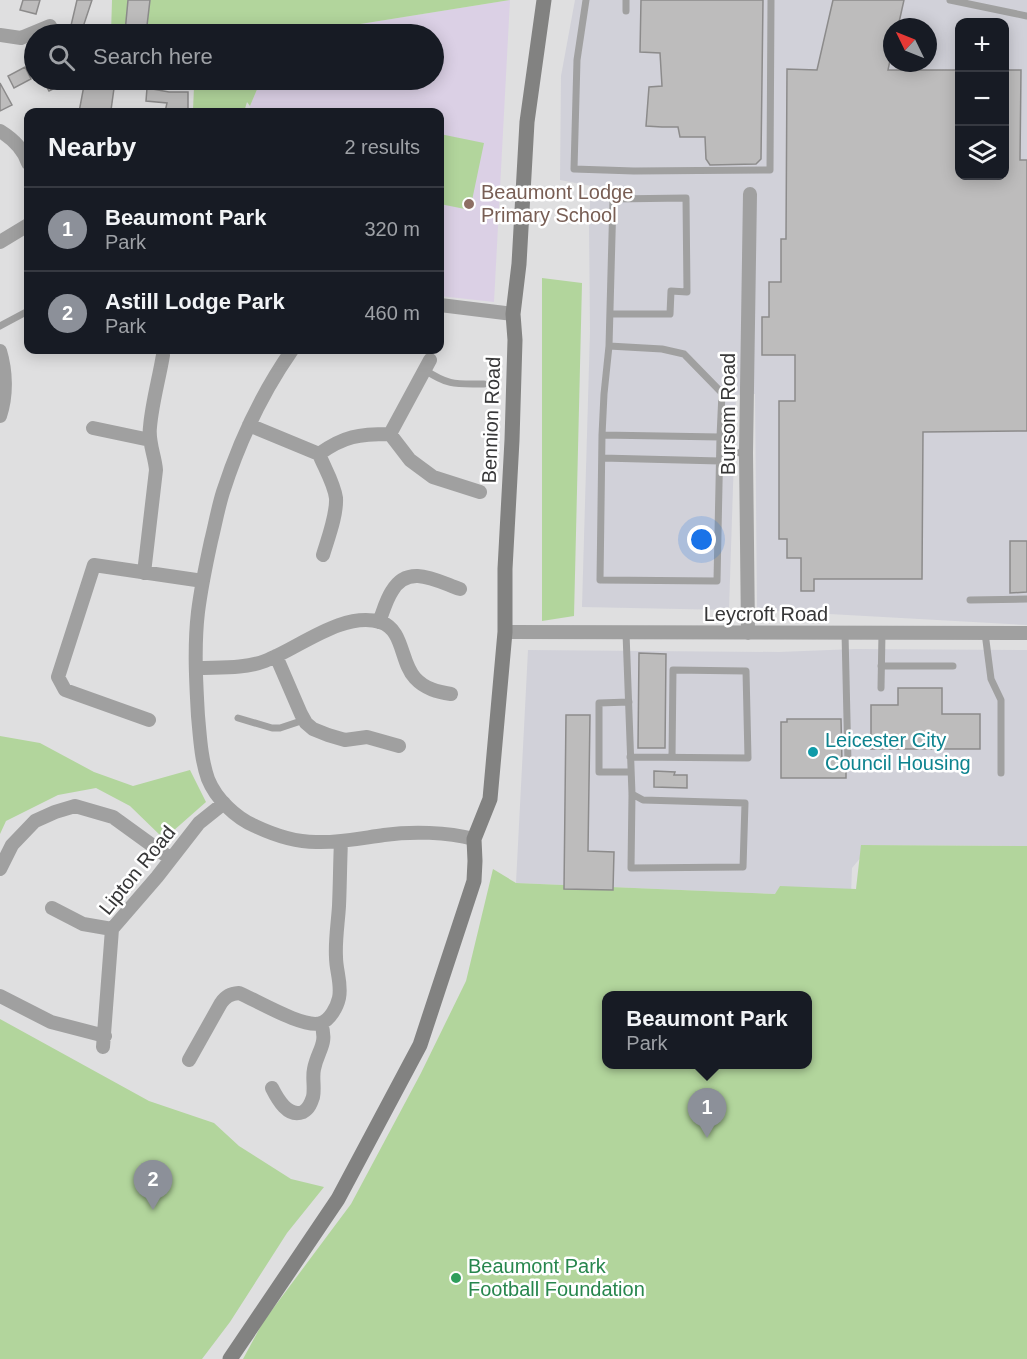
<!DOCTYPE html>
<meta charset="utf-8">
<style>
body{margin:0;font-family:Arial,sans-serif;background:#20242c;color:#f1f3f6}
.controls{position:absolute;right:18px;top:18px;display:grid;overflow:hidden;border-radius:12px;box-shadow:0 3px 15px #0003}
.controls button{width:54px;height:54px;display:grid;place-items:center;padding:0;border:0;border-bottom:2px solid #363941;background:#171b24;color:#f1f3f6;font:30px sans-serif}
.compass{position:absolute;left:883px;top:18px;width:54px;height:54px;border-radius:50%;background:#171b24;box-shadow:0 3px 15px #0003;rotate:313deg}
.you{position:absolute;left:702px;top:540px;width:21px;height:21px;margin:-15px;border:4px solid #fff;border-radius:50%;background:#1a73e8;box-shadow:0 0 0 9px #1a73e833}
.badge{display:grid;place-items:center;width:39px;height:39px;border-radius:50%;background:#8c9099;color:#fff;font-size:20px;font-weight:700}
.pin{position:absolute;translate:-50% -50px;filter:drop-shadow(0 2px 3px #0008)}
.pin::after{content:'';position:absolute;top:32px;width:21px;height:18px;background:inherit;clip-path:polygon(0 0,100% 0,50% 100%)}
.popup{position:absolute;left:602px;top:991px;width:210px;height:78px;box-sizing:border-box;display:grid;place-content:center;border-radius:12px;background:#171b24;filter:drop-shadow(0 2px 4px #0005);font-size:20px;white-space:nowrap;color:#9ea1a6}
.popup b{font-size:22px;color:#f1f3f6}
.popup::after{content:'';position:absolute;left:50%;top:100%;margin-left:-12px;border:12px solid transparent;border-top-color:#171b24}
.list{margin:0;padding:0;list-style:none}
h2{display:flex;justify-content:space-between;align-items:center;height:78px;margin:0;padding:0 24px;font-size:26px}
h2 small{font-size:20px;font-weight:400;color:#9ea1a6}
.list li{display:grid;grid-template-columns:39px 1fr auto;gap:18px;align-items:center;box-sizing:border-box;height:84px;padding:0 24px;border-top:2px solid #363941}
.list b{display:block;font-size:22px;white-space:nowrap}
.list p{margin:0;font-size:20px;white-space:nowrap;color:#9ea1a6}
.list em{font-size:20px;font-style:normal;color:#9ea1a6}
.icon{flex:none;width:33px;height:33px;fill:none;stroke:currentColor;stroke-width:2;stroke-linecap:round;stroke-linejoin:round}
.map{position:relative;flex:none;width:1027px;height:1359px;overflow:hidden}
.search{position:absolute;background:#171b24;box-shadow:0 3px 15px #0003;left:24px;top:24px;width:420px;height:66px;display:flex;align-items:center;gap:15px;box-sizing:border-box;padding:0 21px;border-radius:33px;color:#9ea1a6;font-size:22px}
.panel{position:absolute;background:#171b24;box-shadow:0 3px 15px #0003;left:24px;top:108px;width:420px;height:246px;border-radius:12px}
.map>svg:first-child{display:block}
.built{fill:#d1d1d9;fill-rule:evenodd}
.education{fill:#dbd0e5}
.green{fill:#b2d59c;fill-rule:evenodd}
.building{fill:#bdbcbc;stroke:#8c8b8b;stroke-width:1.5}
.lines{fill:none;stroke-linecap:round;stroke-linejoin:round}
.lane{stroke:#a0a0a0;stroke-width:7}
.street{stroke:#a0a0a0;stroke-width:14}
.secondary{stroke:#828281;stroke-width:15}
.education-dot{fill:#8d6e63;stroke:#fff;stroke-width:2}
.culture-dot{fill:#0f9aa8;stroke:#fff;stroke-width:2}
.leisure-dot{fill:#2e9e5b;stroke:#fff;stroke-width:2}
.labels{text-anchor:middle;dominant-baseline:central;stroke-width:5;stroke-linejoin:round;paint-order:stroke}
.education-label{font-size:20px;fill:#785e54;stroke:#fff;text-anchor:start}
.street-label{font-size:20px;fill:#373738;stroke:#fff}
.culture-label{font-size:20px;fill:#0d838f;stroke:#fff;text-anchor:start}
.leisure-label{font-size:20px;fill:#27864d;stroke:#fff;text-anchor:start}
</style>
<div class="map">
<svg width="1027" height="1359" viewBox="0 0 1027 1359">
<rect width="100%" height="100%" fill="#dfdfe0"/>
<!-- built -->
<path class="built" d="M575,0H1027V625L757,610L755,394L736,395L729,610L582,607L590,331L589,223L591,186L560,180L561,76ZM960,22H1004V176H960ZM892,27H928V63H892Z
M855,649L1027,650V846L871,845L852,868L851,895L775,894L516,883L528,650L779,652Z"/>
<!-- education -->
<path class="education" d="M510,0L494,302L440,296V112H249L250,106L261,80H434V34H298Z"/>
<!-- green -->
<path class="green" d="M112,0H510L298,34H111Z
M167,80H261L250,106L247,102L244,112H201L193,110L194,87Z
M440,134L484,143L470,210L440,204Z
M542,278L582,283L574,616L542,621Z
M0,736L40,743L94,772L133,786L190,770L206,802L164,839L130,806L96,788L58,795L6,821L0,834Z
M861,845L1027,846V1359H243L263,1322L351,1204L421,1073L466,981L493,869L516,883L775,894L780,886L856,889ZM606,996H807V1064H606Z
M0,1019L149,1101L214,1123L239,1146L291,1179L324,1187L287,1233L230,1322L202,1359H0Z"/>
<!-- building -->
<path class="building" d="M23,0H40L36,14L20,10Z
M77,0H92L84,24L86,25L83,34H69Z
M128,0H150L146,34L125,32Z
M641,0H763L761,159L756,164L710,165L706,159L705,137H680L678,127H662L646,126L649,87L662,86L660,53L640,52Z
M833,0H904L898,27H892V51L888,70H960V176H1005V70H1021L1020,160H1027V431L923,432L922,579H814V591H801V558H787V539H779V401H795V355H762V317H769V282H781V239H786L787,69L817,70Z
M25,67L31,79L14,88L8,76Z
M43,80H71L49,91Z
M85,80L115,81L111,110H106V112H79Z
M0,83L12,105L0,111Z
M147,88L169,92H188V112H165L167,103L146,101Z
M1010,541H1027V592L1010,593Z
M639,653L666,654L665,748H638Z
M898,688H942V714H980V749H871V705H898Z
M566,715H590L588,851L614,852L613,890L564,889Z
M787,719H841L842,763L846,768V778H781V722H787Z
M654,771L675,772L674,775H687V788L654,787Z"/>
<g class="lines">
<!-- lane -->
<path class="lane" d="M586,0L577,60L574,169L634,171L770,170L771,0
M950,0L1027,16
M626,11V0
M0,326L28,311
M609,346L613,199L686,198L687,292L671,291L670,314H610
M425,370C449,386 456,384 484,384
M602,435L720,437L717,581L600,580Z
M602,435L604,394L609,346L662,349L684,354L722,393L720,437
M720,452L746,453
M602,458L720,461
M970,600L1027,599
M626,633L632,794L631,868L743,867L745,803L643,800L632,794
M845,633L848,763
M985,633L991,679L1001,700V773
M881,666H953
M881,688L882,633
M629,702L599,703V772H631
M238,718L272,728H280L304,720
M630,757L748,758L746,671L673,670L672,757"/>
<!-- street -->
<path class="street" d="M0,35L21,38L50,26
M0,131C13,139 23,148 28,163
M0,242L28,225
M440,305L513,314
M292,350C262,393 239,442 223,492C218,508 215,525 211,541C206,564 201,588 198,612C194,646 196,682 198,716C200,737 201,759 208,779C216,799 236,818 255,826C274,835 295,842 316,842C339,843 362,838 384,835C412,831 447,832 474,839
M0,351C6,371 7,395 0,416
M249,425L319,454C344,436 359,434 390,434L410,460L433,477L480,492
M93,428L150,440
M390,434L430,360
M319,454C324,467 334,483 336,498C337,515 328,538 323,555
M144,573L156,470C155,456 148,442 150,427C152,403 159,379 163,355
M379,622C383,612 386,600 392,591C408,563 437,581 460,589
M505,632L1027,633
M748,633L746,453L750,194
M276,656L301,714L306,723L313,729L328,735L345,740L367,737L399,746
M197,668C219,667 244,669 265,661C298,649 342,611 380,622C404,629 400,662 415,678C425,689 438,692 451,694
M149,720L65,690L58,677L94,565L203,581
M0,869L12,845L35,821L55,812L75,806L113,817L171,859
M52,908L83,924L112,929
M0,996L51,1022L105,1036
M103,1047L112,929L157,877L199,823L224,803
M189,1060L221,1003C226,996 230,994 239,993C256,1000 304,1029 321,1023C330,1020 337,1007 339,998C342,984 336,971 336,957C335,940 338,923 339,906C340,884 340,863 341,841
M272,1088C278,1100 288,1118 303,1112C309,1109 311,1103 313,1097C315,1087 312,1078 314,1069C318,1049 328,1045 321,1023"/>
<!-- secondary -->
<path class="secondary" d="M230,1359L338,1199L420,1045L474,881L475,861L474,839L490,799L505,632V569L512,440L515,340L513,314L519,264L527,122L544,0"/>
</g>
<!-- markers -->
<circle class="education-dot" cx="469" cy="204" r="6"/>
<circle class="culture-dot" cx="813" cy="752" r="6"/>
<circle class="leisure-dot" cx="456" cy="1278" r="6"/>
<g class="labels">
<!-- education labels -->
<g class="education-label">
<text x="481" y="192">Beaumont Lodge<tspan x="481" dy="23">Primary School</tspan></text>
</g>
<!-- street labels -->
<g class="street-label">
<text transform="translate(728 414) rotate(-90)">Bursom Road</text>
<text transform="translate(491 420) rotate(-88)">Bennion Road</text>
<text x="766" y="614">Leycroft Road</text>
<text transform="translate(137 870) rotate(-51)">Lipton Road</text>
</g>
<!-- culture labels -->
<g class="culture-label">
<text x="825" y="740">Leicester City<tspan x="825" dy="23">Council Housing</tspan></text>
</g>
<!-- leisure labels -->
<g class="leisure-label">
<text x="468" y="1266">Beaumont Park<tspan x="468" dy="23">Football Foundation</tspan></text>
</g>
</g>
</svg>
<div class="controls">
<button>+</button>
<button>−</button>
<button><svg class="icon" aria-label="layers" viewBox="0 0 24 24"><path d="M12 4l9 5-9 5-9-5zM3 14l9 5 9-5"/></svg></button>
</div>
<svg class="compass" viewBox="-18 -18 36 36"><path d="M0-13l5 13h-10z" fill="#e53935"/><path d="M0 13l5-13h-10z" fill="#9ea1a6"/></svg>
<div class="you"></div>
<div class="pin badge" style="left:707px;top:1138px">1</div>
<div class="popup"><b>Beaumont Park</b>Park</div>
<div class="pin badge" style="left:153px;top:1210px">2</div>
<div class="search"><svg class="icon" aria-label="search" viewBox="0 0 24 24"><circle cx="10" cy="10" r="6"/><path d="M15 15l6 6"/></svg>Search here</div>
<section class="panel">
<h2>Nearby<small>2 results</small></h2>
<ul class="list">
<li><span class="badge">1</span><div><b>Beaumont Park</b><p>Park</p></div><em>320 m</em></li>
<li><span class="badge">2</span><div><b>Astill Lodge Park</b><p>Park</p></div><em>460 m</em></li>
</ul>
</section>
</div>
